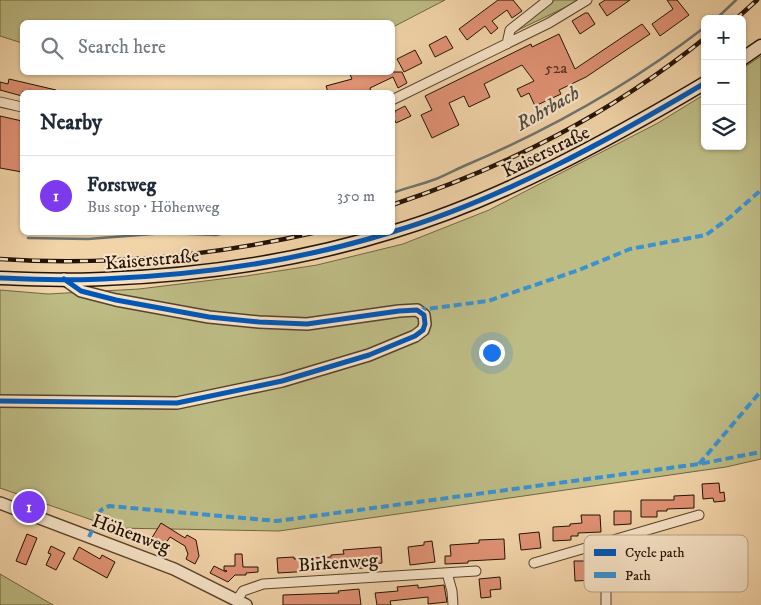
<!DOCTYPE html>
<meta charset="utf-8">
<style>
body{margin:0;font-family:"IM FELL DW Pica",serif;background:#f2f2f3;color:#1f2937}
.controls{position:absolute;right:15px;top:15px;display:grid;overflow:hidden;border-radius:8px;box-shadow:0 1px 4px #0004}
.controls button{width:45px;height:45px;display:grid;place-items:center;padding:0;border:0;border-bottom:1px solid #e0e1e3;background:#fff;color:#1f2937;font:25px sans-serif}
.you{position:absolute;left:491px;top:352px;width:18px;height:18px;margin:-12px;border:4px solid #fff;border-radius:50%;background:#1a73e8;box-shadow:0 0 0 8px #1a73e833}
.badge{display:grid;place-items:center;width:32px;height:32px;border-radius:50%;background:#7c3aed;color:#fff;font-size:16px;font-weight:700}
.pin{position:absolute;translate:-50% -50%;border:2px solid #fff;box-shadow:0 1px 5px #0006}
.list{margin:0;padding:0;list-style:none}
h2{display:flex;justify-content:space-between;align-items:center;height:65px;margin:0;padding:0 20px;font-size:21px}
h2 small{font-size:16px;font-weight:400;color:#747a83}
.list li{display:grid;grid-template-columns:32px 1fr auto;gap:15px;align-items:center;box-sizing:border-box;height:80px;padding:0 20px;border-top:1px solid #e0e1e3}
.list b{display:block;font-size:19px;white-space:nowrap}
.list p{margin:0;font-size:16px;white-space:nowrap;color:#747a83}
.list em{font-size:16px;font-style:normal;color:#747a83}
.icon{flex:none;width:28px;height:28px;fill:none;stroke:currentColor;stroke-width:2;stroke-linecap:round;stroke-linejoin:round}
.map{position:relative;flex:none;width:761px;height:605px;overflow:hidden}
.search{position:absolute;background:#fff;box-shadow:0 1px 4px #0004;left:20px;top:20px;width:375px;height:55px;display:flex;align-items:center;gap:12px;box-sizing:border-box;padding:0 18px;border-radius:8px;color:#747a83;font-size:19px}
.panel{position:absolute;background:#fff;box-shadow:0 1px 4px #0004;left:20px;top:90px;width:375px;height:145px;border-radius:8px}
.map>svg:first-child{display:block}
.green{fill:#bebc85;stroke:#706744}
.lines{fill:none;stroke-linecap:round;stroke-linejoin:round}
.stream{stroke:#6e746e;stroke-width:2.5}
.building{fill:#e19275;stroke:#221204}
.minor-casing{stroke:#56422d;stroke-width:11}
.tertiary-casing{stroke:#56422d;stroke-width:14}
.secondary-casing{stroke:#221204;stroke-width:15}
.minor{stroke:#f7e3c7;stroke-width:9}
.tertiary{stroke:#f7e3c7;stroke-width:11}
.secondary{stroke:#f7e3c7;stroke-width:12}
.rail-casing{stroke:#221204;stroke-width:4.5}
.rail{stroke:#f7e3c7;stroke-width:2.5;stroke-dasharray:8;stroke-linecap:butt}
.quiet{stroke:#3b92d1;stroke-width:4;stroke-dasharray:8 4;stroke-linecap:butt}
.cycleway-casing{stroke:#f7e3c7;stroke-width:8}
.cycleway{stroke:#0057b8;stroke-width:5}
.labels{text-anchor:middle;dominant-baseline:central;stroke-width:4.5;stroke-linejoin:round;paint-order:stroke}
.number-label{font-size:16px;fill:#523220}
.street-label{font-size:19px;fill:#221204;stroke:#f7e3c7}
.water-label{font-size:20px;font-style:italic;fill:#4e4b42;stroke:#f7e3c7}
.key{fill:#f7e3c7;stroke:#b7a48c;stroke-width:1}
.key-label{font-size:14px;fill:#221204}
</style>
<div class="map">
<svg width="761" height="605" viewBox="0 0 761 605">
<rect width="100%" height="100%" fill="#f2d4a9"/>
<filter id="stains"><feTurbulence type="fractalNoise" baseFrequency=".004" numOctaves="4"/><feColorMatrix values="0 0 0 0 .2 0 0 0 0 .09 0 0 0 0 .02 0 0 0 .5 -.17"/></filter>
<radialGradient id="worn" r=".72"><stop offset=".6" stop-color="#630" stop-opacity="0"/><stop offset="1" stop-color="#630" stop-opacity=".3"/></radialGradient>
<!-- green -->
<path class="green" d="M0,0H445L393,27L392,22H22V43L0,36Z
M555,0H577L566,7L516,31V29Z
M761,56V459L726,467L279,531L115,528L0,488V290L48,294L139,289L246,276L317,265L403,244L489,210L658,123L705,94V146H742V69Z
M0,574L53,605H0Z"/>
<g class="lines">
<!-- stream -->
<path class="stream" d="M716,19L736,0
M392,193C407,188 422,184 436,179C446,175 455,170 464,166C549,130 631,84 705,27
M28,238L88,239L165,233L216,235L229,232"/>
</g>
<!-- building -->
<path class="building" d="M498,0H513L522,11L512,18L507,10L492,21L498,28L491,34L485,26L467,40L459,29Z
M605,0H630L607,16L599,4Z
M667,0H677L689,15L660,36L652,24L673,9Z
M585,13H588L595,24L580,34L572,21Z
M642,24L650,34L586,77L559,90L561,94L535,106L529,93L521,97L517,89L534,81L522,65L484,84L490,97L469,107L464,96L449,103L459,125L432,138L421,115L432,110L425,96L531,44L532,47L559,34L575,69Z
M446,36L453,48L435,57L429,45Z
M415,50L422,63L404,72L397,59Z
M349,72H402L407,83L398,88L393,77L370,88L371,92H328L326,86L352,79Z
M9,79L56,90V92H22V96L0,90V82L8,84Z
M405,106L411,116L396,123L392,114L395,113V111Z
M0,116L22,121V172L0,168Z
M719,483L720,493L724,492L725,501L714,502L713,498L703,499L702,484Z
M694,495V508L667,509V511H657V517H641V500H674V496Z
M614,511H631V524L614,525Z
M581,515H600L601,532L578,533V536H571V540L553,541V527L570,526V524L582,523Z
M161,523L185,538L187,535L196,540L199,556L195,564L186,559L188,554L185,546L170,537L160,552L148,544Z
M539,532L541,548L521,550L519,534Z
M27,534L37,538L26,565L16,561Z
M504,539L505,559L468,561V563L445,564V556H451L450,545L479,543V540Z
M432,541L435,562L410,565L408,547L424,545V542Z
M51,546L65,553L56,570L46,565L51,554L48,553Z
M79,547L100,559L102,555L115,562L107,578L73,559Z
M381,547L382,563L365,565V568L278,573L277,558L294,557V559L331,557V555L344,554L343,550Z
M235,554H242L243,567H258V572L246,573V575H235L228,582L210,573L214,566L226,572L227,571L224,570V566H235Z
M574,561H595V580L575,581Z
M500,577L501,589L490,590L491,597L481,598L479,579Z
M418,585V588L444,585L447,602L428,604V597L390,601L391,605H377L375,593L398,591L397,587Z
M359,589L361,605H283V595L339,593L338,591Z"/>
<g class="lines">
<!-- minor casing -->
<g class="minor-casing">
<path id="minor" d="M507,44L510,30L548,0
M392,100L549,23L587,0
M0,102L22,107
M606,542V605
M534,563L699,515
M447,573L452,591L453,605
M237,600L243,591L263,584L476,571"/>
</g>
<!-- tertiary casing -->
<g class="tertiary-casing">
<path id="tertiary" d="M0,401L177,403L282,381L369,355L415,336L423,330L425,324L424,315L417,310L399,311L307,324L259,322L209,317L116,300L81,291L64,279
M0,503L174,569L246,605"/>
</g>
<!-- secondary casing -->
<g class="secondary-casing">
<path id="secondary" d="M742,59L761,46
M392,232C500,200 609,140 705,83
M0,278C34,279 69,281 103,279C201,275 299,261 392,232"/>
</g>
<!-- minor -->
<use href="#minor" class="minor"/>
<!-- tertiary -->
<use href="#tertiary" class="tertiary"/>
<!-- secondary -->
<use href="#secondary" class="secondary"/>
<!-- rail casing -->
<g class="rail-casing">
<path id="rail" d="M736,19L757,0
M392,205C508,166 609,115 705,38
M0,259C107,266 213,256 317,232"/>
</g>
<!-- rail -->
<use href="#rail" class="rail"/>
<!-- quiet -->
<path class="quiet" d="M418,310L488,301L579,270L630,249L706,235L729,218L761,190
M699,464L761,391
M89,537L101,510L109,506L277,521L699,464L761,452"/>
<!-- cycleway casing -->
<g class="cycleway-casing">
<path id="cycleway" d="M392,232C500,200 609,140 705,83
M0,278C34,279 69,281 103,279C201,275 299,261 392,232
M0,401L177,403L282,381L369,355L415,336L423,330L425,324L424,315L417,310L399,311L307,324L259,322L209,317L116,300L81,291L64,279"/>
</g>
<!-- cycleway -->
<use href="#cycleway" class="cycleway"/>
</g>
<g class="labels">
<!-- number labels -->
<g class="number-label">
<text x="556" y="68">52a</text>
</g>
<!-- street labels -->
<g class="street-label">
<text transform="translate(546 152) rotate(-26)">Kaiserstraße</text>
<text transform="translate(152 260) rotate(-5)">Kaiserstraße</text>
<text transform="translate(131 534) rotate(20)">Höhenweg</text>
<text transform="translate(338 563) rotate(-4)">Birkenweg</text>
</g>
<!-- water labels -->
<g class="water-label">
<text transform="translate(548 109) rotate(-30)">Rohrbach</text>
</g>
</g>
<!-- legend -->
<rect x="584" y="535" width="164" height="57" rx="8" class="key"/>
<rect x="594" y="549" width="22" height="7" fill="#0057b8"/>
<rect x="594" y="572" width="22" height="6" fill="#3b92d1"/>
<g class="key-label">
<text x="625" y="557">Cycle path</text>
<text x="625" y="580">Path</text>
</g>
<rect width="100%" height="100%" filter="url(#stains)"/>
<rect width="100%" height="100%" fill="url(#worn)"/>
</svg>
<div class="controls">
<button>+</button>
<button>−</button>
<button><svg class="icon" aria-label="layers" viewBox="0 0 24 24"><path d="M12 4l9 5-9 5-9-5zM3 14l9 5 9-5"/></svg></button>
</div>
<div class="you"></div>
<div class="pin badge" style="left:29px;top:507px">1</div>
<div class="search"><svg class="icon" aria-label="search" viewBox="0 0 24 24"><circle cx="10" cy="10" r="6"/><path d="M15 15l6 6"/></svg>Search here</div>
<section class="panel">
<h2>Nearby<small></small></h2>
<ul class="list">
<li><span class="badge">1</span><div><b>Forstweg</b><p>Bus stop · Höhenweg</p></div><em>350 m</em></li>
</ul>
</section>
</div>
